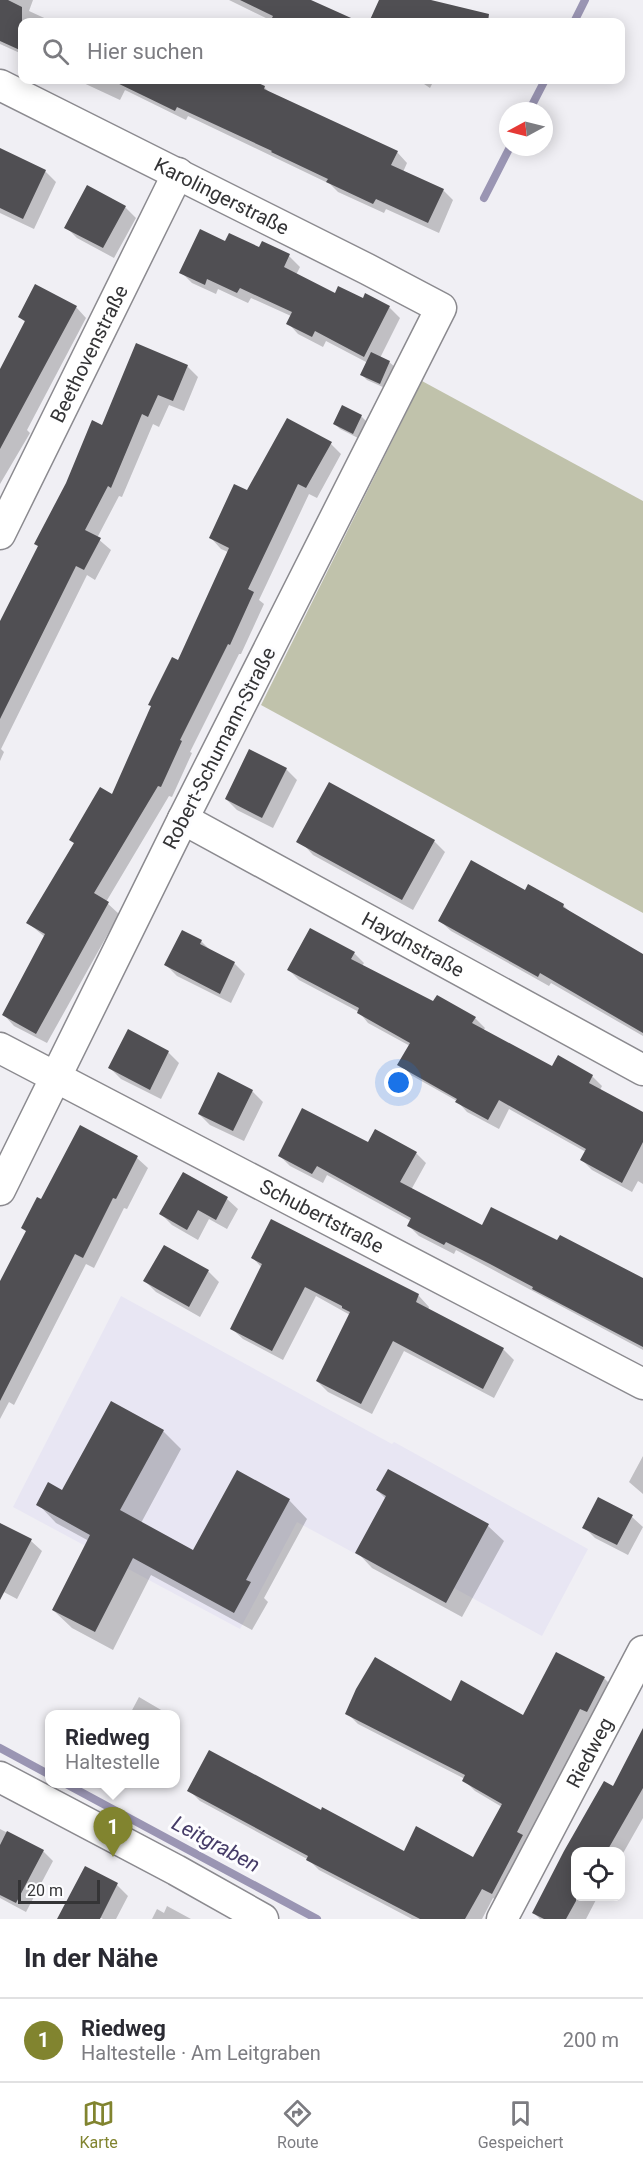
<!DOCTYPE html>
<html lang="de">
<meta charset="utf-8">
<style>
body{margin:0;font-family:Roboto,sans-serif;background:#f7f7f7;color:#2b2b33}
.controls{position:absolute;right:18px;bottom:18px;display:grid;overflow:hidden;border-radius:12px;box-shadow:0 3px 15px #0003}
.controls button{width:54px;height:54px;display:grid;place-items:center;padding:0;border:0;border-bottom:2px solid #e1e1e2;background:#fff;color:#2b2b33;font:30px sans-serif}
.compass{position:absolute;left:499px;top:102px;width:54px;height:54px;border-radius:50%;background:#fff;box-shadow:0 3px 15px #0003;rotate:263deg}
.scale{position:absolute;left:18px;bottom:15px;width:82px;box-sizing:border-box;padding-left:6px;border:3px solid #343436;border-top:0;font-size:16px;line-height:21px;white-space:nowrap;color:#343436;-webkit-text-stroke:4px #fdfdff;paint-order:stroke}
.you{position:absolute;left:399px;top:1083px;width:21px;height:21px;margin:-15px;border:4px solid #fff;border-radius:50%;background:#1a73e8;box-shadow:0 0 0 9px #1a73e833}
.badge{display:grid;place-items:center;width:39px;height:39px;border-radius:50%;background:#81842f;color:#fff;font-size:20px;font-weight:700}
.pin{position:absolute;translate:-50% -50px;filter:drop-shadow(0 2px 3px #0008)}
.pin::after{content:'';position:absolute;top:32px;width:21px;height:18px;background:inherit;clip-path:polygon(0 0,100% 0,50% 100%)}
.popup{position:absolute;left:45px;top:1710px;width:135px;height:78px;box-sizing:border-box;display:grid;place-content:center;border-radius:12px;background:#fff;filter:drop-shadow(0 2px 4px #0005);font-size:20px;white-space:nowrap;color:#7c7c81}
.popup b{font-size:22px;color:#2b2b33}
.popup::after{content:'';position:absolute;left:50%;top:100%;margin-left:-12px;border:12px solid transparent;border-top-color:#fff}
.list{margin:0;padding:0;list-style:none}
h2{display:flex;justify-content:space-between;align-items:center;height:78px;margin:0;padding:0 24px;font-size:26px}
h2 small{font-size:20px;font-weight:400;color:#7c7c81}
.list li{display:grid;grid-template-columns:39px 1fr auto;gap:18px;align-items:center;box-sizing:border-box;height:84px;padding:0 24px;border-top:2px solid #e1e1e2}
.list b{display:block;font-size:22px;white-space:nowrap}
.list p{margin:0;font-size:20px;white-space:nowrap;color:#7c7c81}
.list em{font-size:20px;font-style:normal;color:#7c7c81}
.icon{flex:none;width:33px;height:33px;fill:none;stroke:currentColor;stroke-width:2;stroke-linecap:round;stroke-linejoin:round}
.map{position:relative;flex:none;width:643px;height:1919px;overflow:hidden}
.search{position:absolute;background:#fff;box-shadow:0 3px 15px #0003;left:18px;right:18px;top:18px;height:66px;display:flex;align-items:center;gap:15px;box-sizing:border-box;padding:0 21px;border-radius:12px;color:#7c7c81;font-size:22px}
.sheet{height:162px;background:#fff}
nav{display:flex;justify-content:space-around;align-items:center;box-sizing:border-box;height:84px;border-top:2px solid #e1e1e2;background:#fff;font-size:16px;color:#7c7c81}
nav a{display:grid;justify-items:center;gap:3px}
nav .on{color:#81842f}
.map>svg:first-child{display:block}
.built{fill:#e8e6f3}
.green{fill:#c0c2ab}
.shadow{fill:#0003}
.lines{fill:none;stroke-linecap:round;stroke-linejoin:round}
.stream{stroke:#9a95b3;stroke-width:8}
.building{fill:#504f53}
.minor-casing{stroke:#8b8a8f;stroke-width:33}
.minor{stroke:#fff;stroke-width:30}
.labels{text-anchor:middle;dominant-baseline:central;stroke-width:6;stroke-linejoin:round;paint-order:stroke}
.street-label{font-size:20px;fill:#343436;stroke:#fdfdff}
.water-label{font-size:21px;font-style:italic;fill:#453b67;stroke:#fdfdff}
</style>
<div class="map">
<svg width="643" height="1919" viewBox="0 0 643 1919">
<rect width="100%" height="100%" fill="#f0eff4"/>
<!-- built -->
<path class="built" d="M121,1296L392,1444L394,1442L588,1549L542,1636L454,1588L446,1603L297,1522L240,1629L13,1507Z"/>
<!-- green -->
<path class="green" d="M422,381L643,501V913L261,705Z"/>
<!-- shadow -->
<path class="shadow" d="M0,0H33L29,11L53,22H22V54L0,44Z
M229,0H308L348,19L352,22H272V21Z
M381,0H424L466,18L464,22H371Z
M77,80H217L227,84L229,80H247L265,88L270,93L397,152L407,163L403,172L443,190L453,200L439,233L386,209L384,213L338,192L330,184L188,116L186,120L125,90L120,100Z
M418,80H434L430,88Z
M0,151L45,171L56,182L34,229L0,213Z
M125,207L136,218L114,258L77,238L66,227Z
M226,243L289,256L300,267L296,275L335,295L389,307L400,318L380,358L389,362L395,367L385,388L367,380L362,375L368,363L326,341L323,347L298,334L288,323L291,316L251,298L248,303L218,289L216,294L192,283L181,272Z
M76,307L86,318L27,430L30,433L0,484V372L26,323L20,317Z
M187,366L198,377L184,411L169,405L159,427L153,424L122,497L119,496L97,538L111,550L95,580L87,575L1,749L4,752L0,761V624L103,426Z
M361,416L366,421L358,438L340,429L335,424Z
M331,444L341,454L317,498L309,494L259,600L264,604L241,654H239L190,752L192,753L172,797L169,796L106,902L119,914L47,1043L14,1026L4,1015L45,937L28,923L112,796L179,662L228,552L221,549L211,538L248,492Z
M250,751L286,769L297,780L273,828L237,810L226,799Z
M434,841L445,852L413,910L313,855L302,843Z
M525,892L563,905L572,914L643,964V1036L551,983L549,986L451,931L440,921Z
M201,941L210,950L234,963L245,974L231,1003L177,976L166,965Z
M354,953L364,963L362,966L434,1003L475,1018L485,1028L483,1031L552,1068L592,1076L602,1086L600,1090L643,1114V1184L638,1181L632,1192L592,1170L582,1160L586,1152L509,1109L499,1129L467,1112L457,1101L409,1074L399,1064L410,1046L368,1023L359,1012L299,980L289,970Z
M168,1052L179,1063L161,1099L121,1079L110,1068Z
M252,1091L263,1102L244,1141L210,1125L199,1114Z
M81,1127L137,1158L148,1168L127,1209L124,1208L94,1268L86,1264L14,1405L9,1402L0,1419V1284Z
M369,1144L416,1153L426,1163L411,1190L483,1227L558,1242L643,1280V1350L456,1250L454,1254L419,1236L409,1226L411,1221L327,1175L323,1183L290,1166L280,1156Z
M227,1199L238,1209L227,1229L209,1219L198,1240L172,1225L161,1214Z
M271,1221L419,1296L429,1307L428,1310L503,1349L514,1360L494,1398L404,1351L372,1414L328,1392L317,1381L350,1315L316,1296L283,1360L243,1339L232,1329L262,1268L253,1258Z
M208,1271L219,1282L200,1317L156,1292L145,1281Z
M163,1431L181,1449L141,1523L194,1552L289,1500L307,1519L264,1598L268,1602L252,1630L151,1575L113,1650L72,1628L53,1610L89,1541L56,1523L38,1504L62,1492Z
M643,1456V1494L629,1482Z
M377,1490L488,1526L504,1541L462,1617L372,1568L357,1552L386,1499Z
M632,1517L643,1527L628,1555L595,1538L584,1527Z
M0,1525L31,1541L42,1551L17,1599L0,1590Z
M604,1678L615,1689L503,1904L493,1898L482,1919H412L319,1870L309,1860L200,1801L189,1790L322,1812L404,1853L473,1859L502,1807L475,1791L464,1780L465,1779L358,1724L347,1713L451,1703L524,1717Z
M139,1697L168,1714H169H130Z
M643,1741V1818L622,1855L620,1852H576V1896H598L586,1919H540L534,1913Z
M0,1829L43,1851L53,1861L26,1912L0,1898Z
M85,1868L117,1885L128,1896L116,1919H103L81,1908Z
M167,1906L191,1919H152L157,1909L164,1913Z"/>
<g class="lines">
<!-- stream -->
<path class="stream" d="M574,22L585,0
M529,111L545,80
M484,198L510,147
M0,1748L50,1775
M66,1784L317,1919"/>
</g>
<!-- building -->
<path class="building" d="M0,0H8L22,7V51L0,41Z
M240,0H311L360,22H270L273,16Z
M379,0H431L489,14L488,22H369Z
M111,80H251L265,86L264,89L398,151L391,165L444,189L428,223L376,199L373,204L326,182L328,179L271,152L272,151L177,107L175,111Z
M0,148L46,170L23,219L0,208Z
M87,185L126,206L103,248L64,228Z
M200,229L225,241L229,233L259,247L262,241L290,254L284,267L335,293L338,286L363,298L365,293L390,306L364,357L315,331L312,337L286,324L292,312L240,288L237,293L207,279L205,285L179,273Z
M35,284L77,306L0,449V369L25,321L18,317Z
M136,343L188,365L173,401L158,395L148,417L142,414L111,488L108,486L85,530L101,538L84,570L76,566L0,719V621L38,546L34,544L66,483L92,420L102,425Z
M371,352L390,361L380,384L360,375Z
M342,405L362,415L353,434L333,424Z
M287,418L332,442L306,488L298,484L248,589L254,592L230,645L228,644L180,740L182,741L161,787L158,786L94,893L109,902L36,1034L2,1015L45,934L26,923L74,843L69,840L100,787L112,794L151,706L148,705L172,657L178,660L229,548L209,538L234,484L247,490Z
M249,749L287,768L262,818L225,799Z
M329,782L435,840L402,900L296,842Z
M471,860L525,890L528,884L564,904L563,907L643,954V1033L540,973L538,977L438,921Z
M310,928L355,952L351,959L433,1001L437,995L476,1017L472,1023L552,1066L558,1055L593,1075L589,1083L643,1112V1142L622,1183L580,1160L586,1149L499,1100L488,1120L455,1102L457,1099L397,1065L410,1043L357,1013L359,1008L287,970Z
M182,930L202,940L200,944L235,962L220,994L164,965Z
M128,1029L169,1051L150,1090L108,1068Z
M218,1072L253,1090L233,1131L198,1114Z
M302,1108L368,1142L375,1129L417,1152L400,1182L482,1225L491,1207L557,1240L560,1235L643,1278V1347L532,1289L533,1287L490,1264L446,1242L444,1245L407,1226L411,1218L317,1166L312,1174L278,1156Z
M80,1125L138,1156L116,1199L113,1198L83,1258L75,1254L0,1401V1281L26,1231L21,1228L37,1197L41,1199Z
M183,1172L228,1197L216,1220L198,1210L187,1230L159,1214Z
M271,1219L419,1294L416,1302L504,1348L483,1389L393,1341L361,1404L316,1381L350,1312L342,1308V1306L305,1287L272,1351L230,1329L262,1264L251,1258Z
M164,1245L209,1270L189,1307L143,1281Z
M111,1401L164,1430L120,1510L193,1550L237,1470L290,1499L246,1580L251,1582L234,1613L133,1558L95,1632L52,1610L90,1535L36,1505L48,1482L62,1490Z
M388,1469L489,1524L446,1603L355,1553L386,1496L376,1490Z
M598,1497L633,1515L617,1545L582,1528Z
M0,1523L32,1539L0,1600Z
M556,1652L605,1677L587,1712L580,1709L517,1832L523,1835L492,1894L482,1889L465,1919H420L306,1860L308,1856L187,1791L209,1750L321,1810L322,1807L404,1851L416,1826L473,1857L502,1804L462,1781L465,1775L345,1714L356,1689L375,1657L451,1701L461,1680L523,1715Z
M643,1728V1788L607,1851H576V1901L566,1919H544L532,1913L564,1851L604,1781L613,1786Z
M7,1831L44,1850L16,1903L0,1895V1845Z
M85,1866L118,1883L100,1919H57Z"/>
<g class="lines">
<!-- minor casing -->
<g class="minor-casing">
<g id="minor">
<path id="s1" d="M0,85L367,269L441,308L183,819L0,1190"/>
<path id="s2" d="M0,534L178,173"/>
<path id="s3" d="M183,819L643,1070"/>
<path id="s4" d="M0,1048L643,1384"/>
<path d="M0,1777L176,1870L263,1919"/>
<path id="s5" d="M502,1919L643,1651"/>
</g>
</g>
<!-- minor -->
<use href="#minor" class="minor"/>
</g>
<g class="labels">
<!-- street labels -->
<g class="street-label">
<text stroke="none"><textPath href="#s1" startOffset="248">Karolingerstraße</textPath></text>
<text stroke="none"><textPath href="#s2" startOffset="201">Beethovenstraße</textPath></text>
<text transform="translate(219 748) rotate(-63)">Robert-Schumann-Straße</text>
<text stroke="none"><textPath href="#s3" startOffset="262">Haydnstraße</textPath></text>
<text stroke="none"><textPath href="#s4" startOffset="363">Schubertstraße</textPath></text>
<text stroke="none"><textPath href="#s5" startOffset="188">Riedweg</textPath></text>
</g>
<!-- water labels -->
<g class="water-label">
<text transform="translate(216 1844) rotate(28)">Leitgraben</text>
</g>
</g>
</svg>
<div class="controls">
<button><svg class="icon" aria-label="locate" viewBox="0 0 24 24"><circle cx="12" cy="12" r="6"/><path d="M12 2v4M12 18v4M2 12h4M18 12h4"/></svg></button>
</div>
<svg class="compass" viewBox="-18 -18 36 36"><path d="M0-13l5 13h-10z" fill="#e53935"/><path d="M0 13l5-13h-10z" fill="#7c7c81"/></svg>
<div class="scale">20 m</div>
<div class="you"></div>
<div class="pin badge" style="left:113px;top:1857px">1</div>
<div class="popup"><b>Riedweg</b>Haltestelle</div>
<div class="search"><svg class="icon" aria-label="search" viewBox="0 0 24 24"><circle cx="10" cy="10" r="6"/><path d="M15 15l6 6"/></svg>Hier suchen</div>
</div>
<section class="sheet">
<h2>In der Nähe<small></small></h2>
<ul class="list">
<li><span class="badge">1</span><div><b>Riedweg</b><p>Haltestelle · Am Leitgraben</p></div><em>200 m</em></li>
</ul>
</section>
<nav>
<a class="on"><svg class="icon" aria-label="map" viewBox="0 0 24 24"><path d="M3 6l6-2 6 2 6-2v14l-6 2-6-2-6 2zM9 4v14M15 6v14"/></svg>Karte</a>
<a><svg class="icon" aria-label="directions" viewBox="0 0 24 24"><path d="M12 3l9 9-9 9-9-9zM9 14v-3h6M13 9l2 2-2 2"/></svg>Route</a>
<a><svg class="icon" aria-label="saved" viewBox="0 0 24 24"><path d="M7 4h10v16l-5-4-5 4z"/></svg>Gespeichert</a>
</nav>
